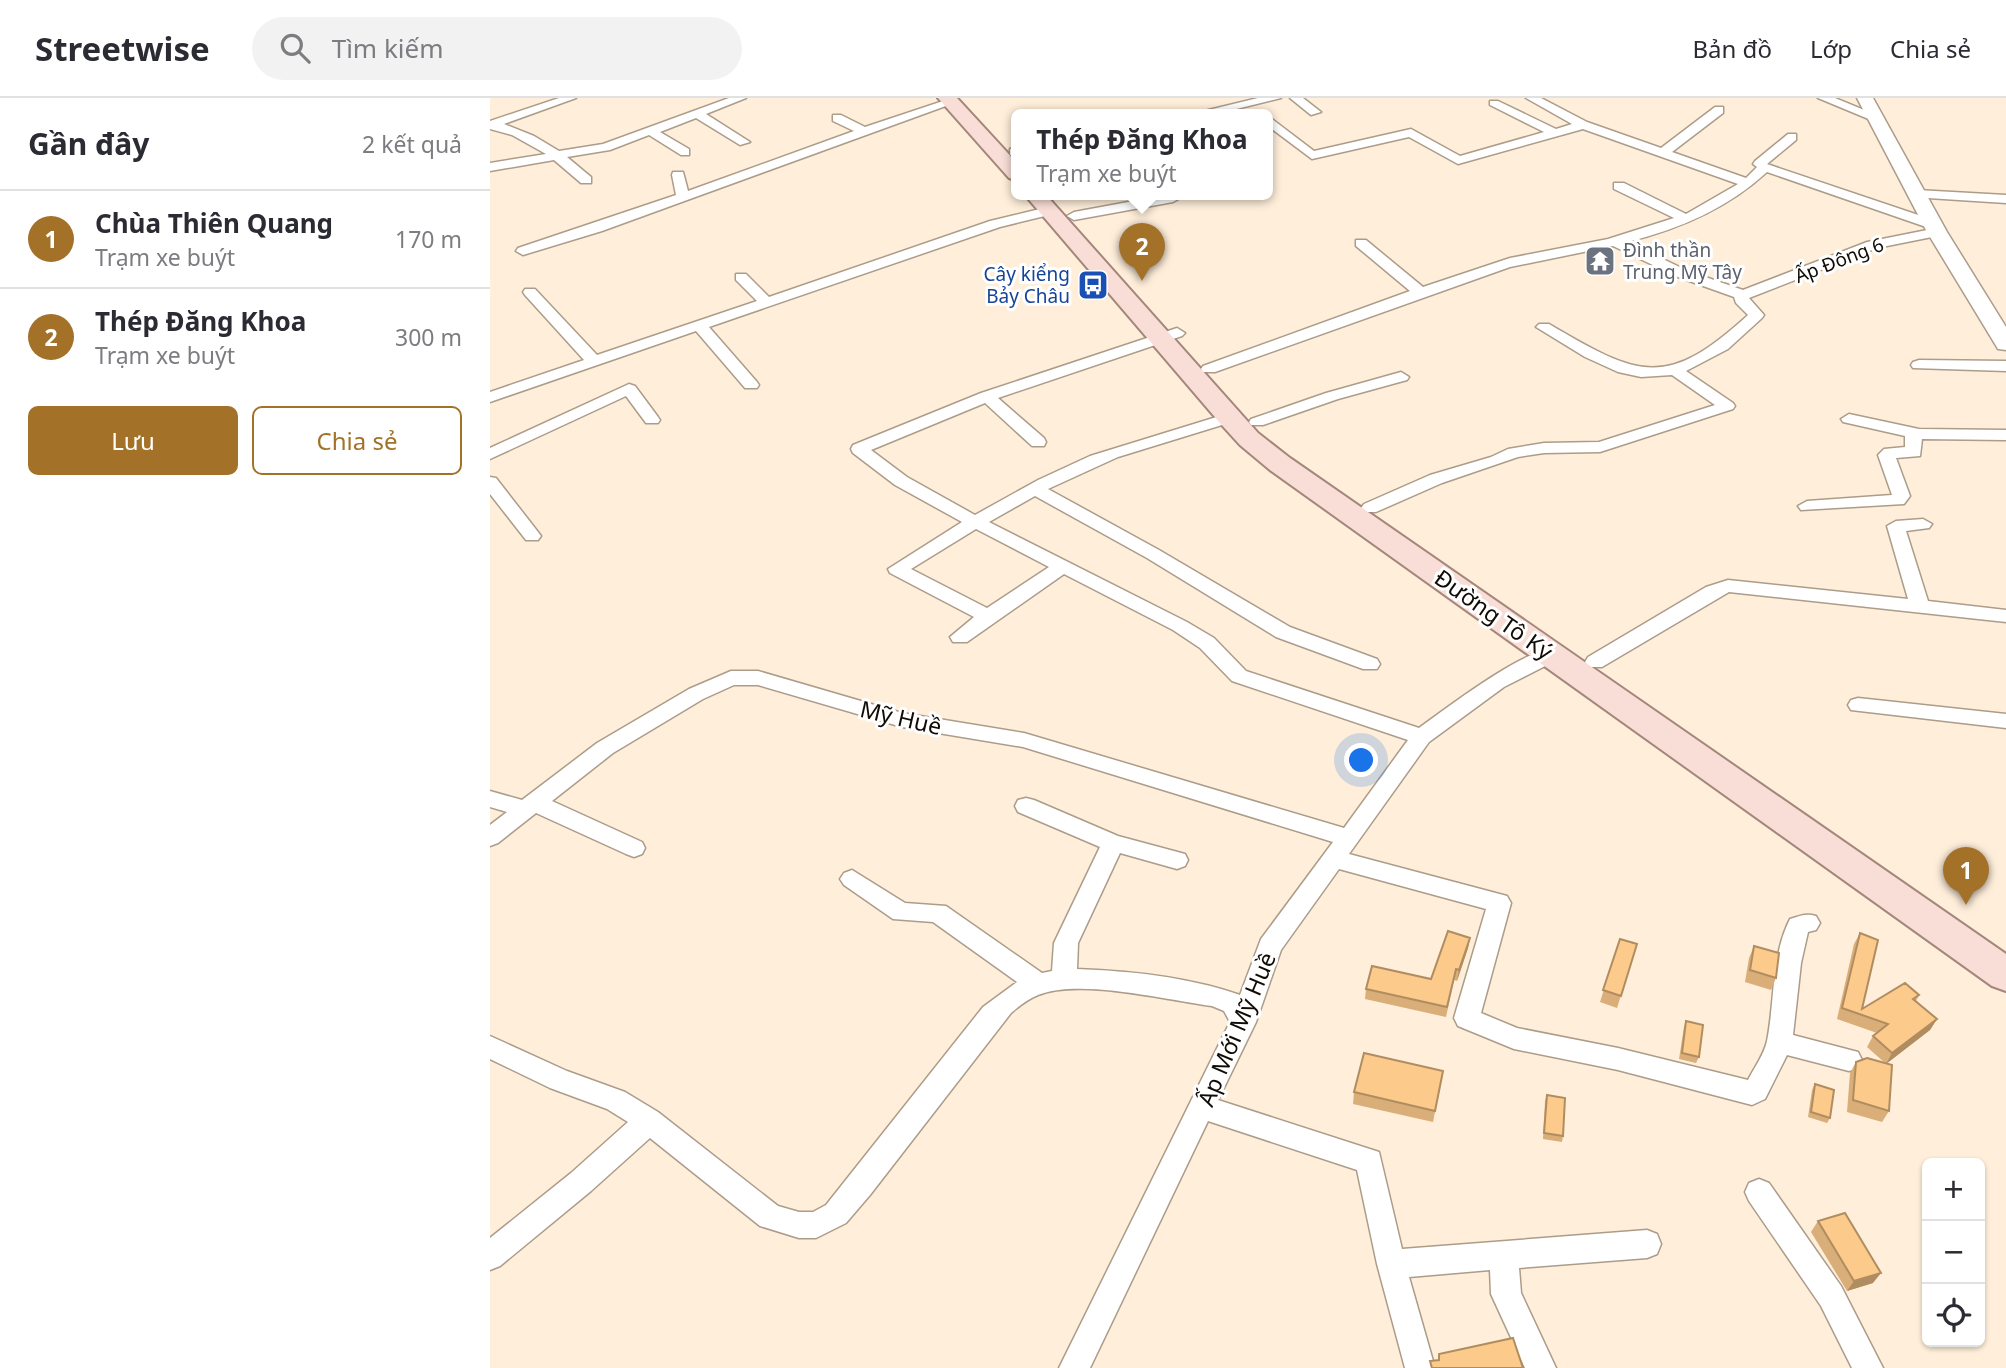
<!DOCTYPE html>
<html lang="vi">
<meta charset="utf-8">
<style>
body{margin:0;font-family:"Noto Sans",sans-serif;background:#f2f2f3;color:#2b2b33}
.controls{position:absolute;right:21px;bottom:21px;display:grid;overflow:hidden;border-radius:10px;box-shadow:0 2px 5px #0004}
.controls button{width:63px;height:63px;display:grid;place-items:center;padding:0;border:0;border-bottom:2px solid #e1e1e2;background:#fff;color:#2b2b33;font:35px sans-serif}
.you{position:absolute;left:872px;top:663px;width:24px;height:24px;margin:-18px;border:5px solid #fff;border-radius:50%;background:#1a73e8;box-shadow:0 0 0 10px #1a73e833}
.badge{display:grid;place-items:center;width:46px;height:46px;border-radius:50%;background:#a37128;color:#fff;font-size:23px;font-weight:700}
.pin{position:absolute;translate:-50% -58px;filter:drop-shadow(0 2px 4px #0008)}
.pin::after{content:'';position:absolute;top:37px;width:24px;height:21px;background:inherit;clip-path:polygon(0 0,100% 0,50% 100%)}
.popup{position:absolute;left:521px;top:11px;width:262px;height:91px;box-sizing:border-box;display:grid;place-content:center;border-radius:10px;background:#fff;filter:drop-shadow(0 2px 5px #0005);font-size:23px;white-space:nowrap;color:#7c7c81}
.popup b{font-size:26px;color:#2b2b33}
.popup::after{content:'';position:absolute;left:50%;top:100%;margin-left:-14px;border:14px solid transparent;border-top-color:#fff}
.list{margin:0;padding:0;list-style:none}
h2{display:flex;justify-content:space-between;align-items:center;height:91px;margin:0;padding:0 28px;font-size:30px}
h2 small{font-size:23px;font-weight:400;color:#7c7c81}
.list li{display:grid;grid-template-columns:46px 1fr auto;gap:21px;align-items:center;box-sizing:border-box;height:98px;padding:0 28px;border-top:2px solid #e1e1e2}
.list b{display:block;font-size:26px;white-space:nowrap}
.list p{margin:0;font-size:23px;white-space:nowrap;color:#7c7c81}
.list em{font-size:23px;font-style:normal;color:#7c7c81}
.actions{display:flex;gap:14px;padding:21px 28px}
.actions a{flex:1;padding:16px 0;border:2px solid #a37128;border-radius:10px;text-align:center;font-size:24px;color:#a37128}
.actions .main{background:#a37128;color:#fff}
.icon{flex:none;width:38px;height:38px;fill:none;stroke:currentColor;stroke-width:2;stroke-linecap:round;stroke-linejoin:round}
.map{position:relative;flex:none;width:1516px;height:1270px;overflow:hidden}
header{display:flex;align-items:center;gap:42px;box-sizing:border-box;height:98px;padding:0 35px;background:#fff;border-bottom:2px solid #e1e1e2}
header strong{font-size:33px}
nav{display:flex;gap:38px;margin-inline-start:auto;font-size:24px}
.search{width:490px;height:63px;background:#f2f2f3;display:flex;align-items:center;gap:18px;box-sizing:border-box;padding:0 24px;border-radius:38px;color:#7c7c81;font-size:26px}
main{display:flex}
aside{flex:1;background:#fff}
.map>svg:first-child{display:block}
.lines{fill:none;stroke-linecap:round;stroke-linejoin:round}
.street-casing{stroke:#ac9c8a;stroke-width:3}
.secondary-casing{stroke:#ac9c8a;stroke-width:3}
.primary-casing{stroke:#a4867b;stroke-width:4}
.street{fill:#fff;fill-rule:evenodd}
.secondary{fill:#fff;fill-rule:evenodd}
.primary{fill:#f8ded6;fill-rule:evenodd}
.wall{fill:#d9ae78}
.shaded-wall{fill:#b08d61}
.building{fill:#fcca8b;stroke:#b08d61;stroke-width:2}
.labels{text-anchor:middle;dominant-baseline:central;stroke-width:6;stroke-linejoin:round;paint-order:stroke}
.far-worship-label{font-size:19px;fill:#5b616d;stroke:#fff;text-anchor:start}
.far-street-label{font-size:19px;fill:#100b05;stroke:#fff}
.far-transit-label{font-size:19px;fill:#164399;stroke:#fff;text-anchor:end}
.street-label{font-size:23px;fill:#100b05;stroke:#fff}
</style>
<header>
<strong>Streetwise</strong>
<div class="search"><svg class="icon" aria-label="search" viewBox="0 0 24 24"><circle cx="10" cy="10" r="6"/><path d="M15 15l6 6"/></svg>Tìm kiếm</div>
<nav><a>Bản đồ</a><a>Lớp</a><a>Chia sẻ</a></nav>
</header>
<main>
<aside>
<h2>Gần đây<small>2 kết quả</small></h2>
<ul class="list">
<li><span class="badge">1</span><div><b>Chùa Thiên Quang</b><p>Trạm xe buýt</p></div><em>170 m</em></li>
<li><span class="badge">2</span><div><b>Thép Đăng Khoa</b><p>Trạm xe buýt</p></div><em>300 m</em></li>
</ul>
<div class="actions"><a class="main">Lưu</a><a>Chia sẻ</a></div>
</aside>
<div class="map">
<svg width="1516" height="1270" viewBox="0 0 1516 1270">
<rect width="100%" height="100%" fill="#feeeda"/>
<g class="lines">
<!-- street casing -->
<g class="street-casing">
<path id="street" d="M69,0H86L14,26L44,38L69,53L113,46L239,0H256L216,16L260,44L250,47L206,20L170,34L199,51V57H191L159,37L120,52L77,59L101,79V85H91L64,62L0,73V65L56,56L22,37L0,31V23Z
M462,0L466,3L464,5L112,133L33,157L26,153L28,150L186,97L182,77L183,74H193L198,93L364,33L343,23V17H351L375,29Z
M768,0H791L722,17H698Z
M800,0H813L831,14L821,17Z
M1036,0H1051L1097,24L1171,50L1225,9H1233V15L1182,54L1256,80L1267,69L1263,66L1265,63L1298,36H1306V42L1277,66L1449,124L1451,127L1448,130L1454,134L1447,138L1387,150L1259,200L1274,217L1272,220L1238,251L1196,273L1243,305L1245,308L1243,311L1110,354L1054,355L1028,359L952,385L886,414H874L871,410L874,406L940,377L1001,359L1018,351L1054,345L1109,344L1225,307L1182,277L1151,279L1128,274L1095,259L1046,229L1049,226H1059C1149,279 1176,292 1258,217L1246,205L1244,199L1188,179L1123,148L1020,169L725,274H713L711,271L713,268L920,193L866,148V142H876L933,189L1020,160L1118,141L1184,120L1124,91V85H1134L1196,116L1248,86L1093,31L968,66L919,39L822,61L778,28V18L824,53L921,31L970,58L1054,34L1000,7V3H1008L1066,31L1082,26ZM1277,74L1439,130L1442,131L1377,144L1253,192L1198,173L1137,144C1190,131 1238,110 1277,74Z
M1328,0H1345L1391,19L1381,22Z
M526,49V57H520V51Z
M1427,92L1516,97V105L1422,99V93Z
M676,97H688L690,100L683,104L584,122L577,118L584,114Z
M558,109L565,113L563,116L510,129L219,229L267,284L269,287L267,290H255L206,233L0,304V294L94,262L35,197L33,194L35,191H45L107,257L267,203L246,182V176H256L279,199L500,123Z
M687,230L695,235L692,238L508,300L554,340L556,344L554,348H542L495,305L381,352L417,379L485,417L548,382L600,358L733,317H745L747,320L745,323L628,359L558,391L669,452L800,529L887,561L890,566L887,571H873L786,539L657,460L545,398L499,424L697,524L724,540L756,573L929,630C954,612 1042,544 1069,551L1072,556L1069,561L1014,589L939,644L859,756L1017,798L1021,805L991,915L1027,930L1128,950L1258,982C1264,970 1274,957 1277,943C1285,904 1281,858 1300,821C1310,818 1316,815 1326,818L1330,825L1326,832L1318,834L1311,865L1303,937L1368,954L1372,962L1368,970L1359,973L1297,957L1275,1001L1262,1007L1128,972L1024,951L968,928L964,920L996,811L849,771L791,852L766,924L728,1002L889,1054L912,1151L1157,1132L1167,1136L1171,1146L1167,1156L1157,1160L1029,1170L1031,1195L1066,1270H1035L1001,1196L1000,1172L919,1179L945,1270H915L887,1166L867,1072L718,1023L600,1270H569L740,924L734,913L722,908C677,902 589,880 548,897C538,901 529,908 521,915L380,1097L356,1125L326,1140H309L270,1128L160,1040L101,1093L10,1168L0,1172V1140L81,1075L138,1024L117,1011L60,990L0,961V938L77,973L135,994L168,1014L288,1108L309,1114H323L336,1107L493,909L527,884L443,824L403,821L354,787L350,781L354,775L362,772L415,805L456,808L552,875L562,873L564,845L610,749L528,714L525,708L528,702L536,700L544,702L628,738L695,756L698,762L695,768L687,771L630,755L588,845L587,871C641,873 699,879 750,897L771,841L843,744L533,649L412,629L268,587H244L213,601L123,655L62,703L152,744L155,750L152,756L144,759L136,756L46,715L8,745L0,748V727L17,714L0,709V693L32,702L107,645L199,591L241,573H268L412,615L534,635L854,730L918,642L742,583L710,550L683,532L574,476L477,544H463L460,539L484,519L400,475L398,471L472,424L405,387L363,355L361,351L363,347L491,295ZM486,431L559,469L497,510L421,471Z
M1429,262L1516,263V273L1423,270L1421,267L1423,264Z
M911,274L919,279L917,282L848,301L773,327H761L759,324L761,321L836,295Z
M139,286L145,288L168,319L170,322L168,325H156L136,298L0,361V350Z
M1359,316L1429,331L1516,332V342L1432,341L1430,358L1406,360L1420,398L1414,406L1311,412L1308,408L1317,403L1402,397L1388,357L1394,351L1415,349V338L1353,324L1351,321Z
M0,379L6,380L48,434L51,438L48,442H36L0,396Z
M1433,421L1442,426L1439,430L1416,433L1438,503L1516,512V524L1239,494L1112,569H1098L1095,564L1098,559L1216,489L1238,482L1418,501L1397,428L1406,423Z
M1368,600L1516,616V630L1361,612L1358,607L1361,602Z
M1269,1081L1279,1085L1351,1188L1393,1270H1362L1331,1208L1259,1103L1255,1094L1259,1085Z"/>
</g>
<!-- secondary casing -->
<g class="secondary-casing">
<path id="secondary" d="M1367,0H1383L1457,134L1516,229V252L1508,251L1505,246L1437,134Z"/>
</g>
<!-- primary casing -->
<g class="primary-casing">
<path id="primary" d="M448,0H467L526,64V82L519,80Z
M535,97H556L768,335L800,360L1516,856V893L1502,888L780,372L750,347L730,325Z"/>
</g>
<!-- street -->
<use href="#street" class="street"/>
<!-- secondary -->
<use href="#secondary" class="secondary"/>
<!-- primary -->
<use href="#primary" class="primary"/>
</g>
<!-- wall -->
<path class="wall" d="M1370,835L1372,911L1429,897L1426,903L1447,921L1440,932L1397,965L1399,1013L1392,1024L1357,1014L1360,975L1366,964L1395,965L1377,949L1383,938L1387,935L1347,921L1364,846Z
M980,840L978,850L967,883L964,882L956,919L875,901L876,891L941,881Z
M1130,841L1147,846L1127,910L1110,904Z
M1264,848L1286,880L1281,892L1255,884L1259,860Z
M1196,923L1209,959L1206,965L1189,961L1194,929Z
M953,973L943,1024L863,1006L864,994Z
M1325,986L1340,1020L1337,1025L1318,1019L1322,992Z
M1057,997L1073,1038L1072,1044L1053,1041L1055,1003Z
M1328,1123L1383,1185L1357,1193L1321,1134Z"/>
<!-- shaded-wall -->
<path class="shaded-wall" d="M980,840L978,850L967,883L969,872Z
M1447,921L1440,932L1396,966L1402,955Z
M1391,1175L1383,1185L1357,1193L1364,1183Z"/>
<!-- building -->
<path class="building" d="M958,833L980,840L969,872L966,871L957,909L876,891L882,868L941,881Z
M1370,835L1388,842L1372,911L1415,885L1429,897L1423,901L1447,921L1402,955L1383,938L1398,926L1352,910Z
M1130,841L1147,846L1131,898L1113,892Z
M1264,848L1289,855L1286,880L1260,872Z
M1196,923L1213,927L1209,959L1192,955Z
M874,955L953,973L945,1013L864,994Z
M1377,960L1402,967L1399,1013L1363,1002L1366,964Z
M1325,986L1344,992L1340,1020L1321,1014Z
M1057,997L1075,1000L1073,1038L1054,1035Z
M1355,1115L1391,1175L1364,1183L1328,1123Z
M1023,1240L1033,1270H942L940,1263L949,1262V1256Z"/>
<!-- icons -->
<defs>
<g id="temple-square" transform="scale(1.575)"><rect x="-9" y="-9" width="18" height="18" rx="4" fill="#6b7280" stroke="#fff"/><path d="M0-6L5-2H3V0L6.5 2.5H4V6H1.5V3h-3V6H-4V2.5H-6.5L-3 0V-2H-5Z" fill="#fff"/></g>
<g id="bus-square" transform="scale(1.575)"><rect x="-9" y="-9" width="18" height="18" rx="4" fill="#1a4fb4" stroke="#fff"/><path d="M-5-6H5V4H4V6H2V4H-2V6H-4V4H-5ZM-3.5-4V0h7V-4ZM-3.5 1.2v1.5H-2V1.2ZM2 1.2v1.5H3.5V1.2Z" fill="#fff"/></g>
</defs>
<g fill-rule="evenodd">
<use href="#temple-square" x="1110" y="163"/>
<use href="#bus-square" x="603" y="187"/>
</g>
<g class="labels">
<!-- far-worship labels -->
<g class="far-worship-label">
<text x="1133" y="152">Đình thần<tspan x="1133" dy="22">Trung Mỹ Tây</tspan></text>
</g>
<!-- far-street labels -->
<g class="far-street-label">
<text transform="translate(1349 162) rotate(-21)">Ấp Đông 6</text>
</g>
<!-- far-transit labels -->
<g class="far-transit-label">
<text x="580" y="176">Cây kiểng<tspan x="580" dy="22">Bảy Châu</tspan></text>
</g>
<!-- street labels -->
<g class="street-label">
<text transform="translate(1004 516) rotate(35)">Đường Tô Ký</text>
<text transform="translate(411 619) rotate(13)">Mỹ Huề</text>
<text transform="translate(746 931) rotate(-67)">Ấp Mới Mỹ Huề</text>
</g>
</g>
</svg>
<div class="controls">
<button>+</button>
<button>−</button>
<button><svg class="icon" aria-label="locate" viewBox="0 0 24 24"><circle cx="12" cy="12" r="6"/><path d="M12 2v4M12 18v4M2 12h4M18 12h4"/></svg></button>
</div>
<div class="you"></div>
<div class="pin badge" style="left:1476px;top:807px">1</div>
<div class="pin badge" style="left:652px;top:183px">2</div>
<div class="popup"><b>Thép Đăng Khoa</b>Trạm xe buýt</div>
</div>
</main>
